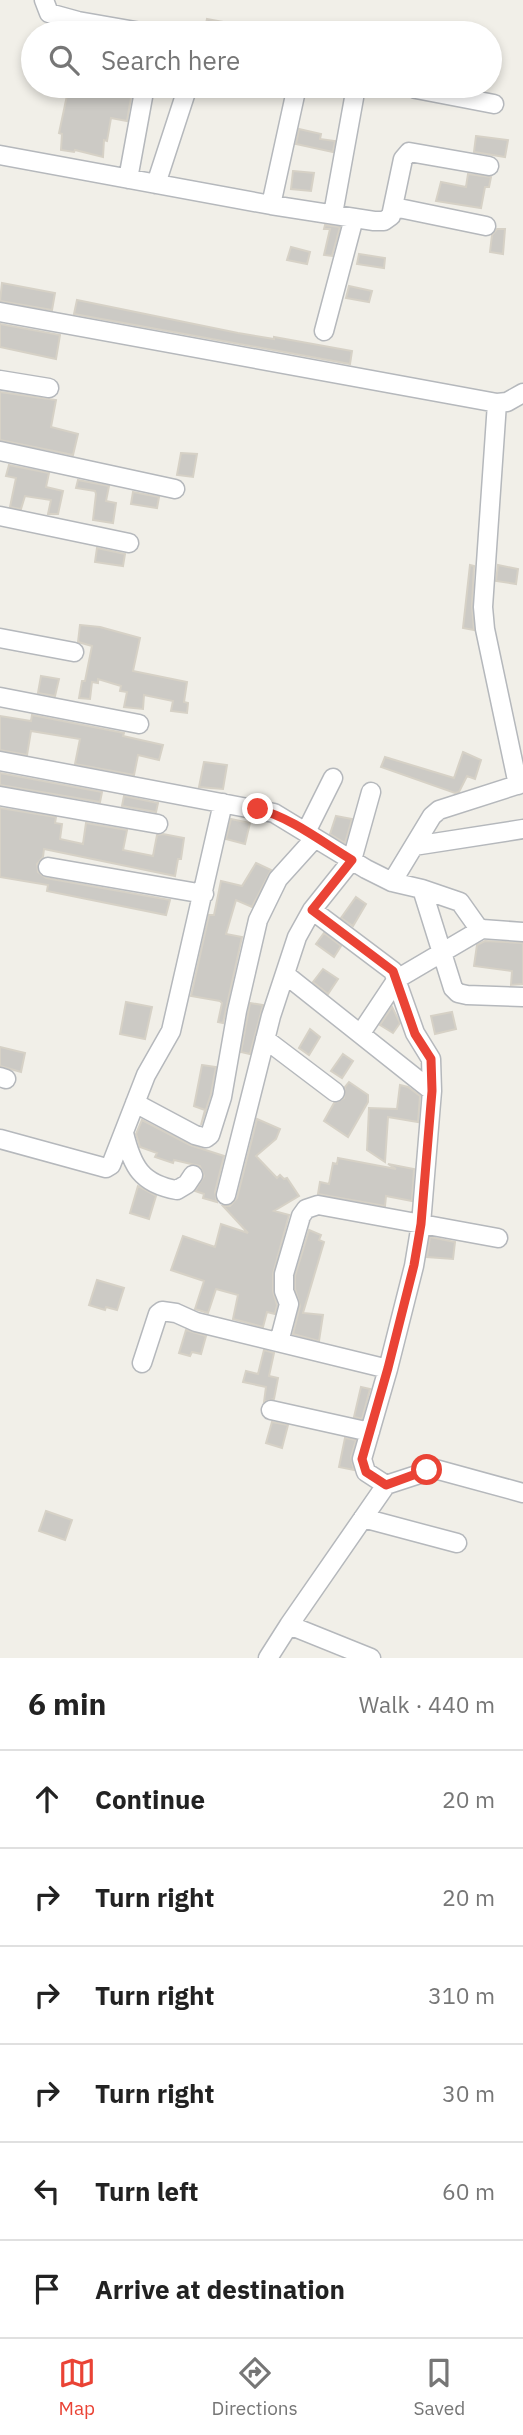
<!DOCTYPE html>
<meta charset="utf-8">
<style>
body{margin:0;font-family:"IBM Plex Sans",sans-serif;background:#f6f6f6;color:#222}
.stop{position:absolute;width:21px;height:21px;margin:-16px;border:5px solid #ea4335;border-radius:50%;background:#fff}
.stop.end{background:#ea4335;border-color:#fff;box-shadow:0 2px 7px #0008}
.list{margin:0;padding:0;list-style:none}
h2{display:flex;justify-content:space-between;align-items:center;height:91px;margin:0;padding:0 28px;font-size:30px}
h2 small{font-size:23px;font-weight:400;color:#767676}
.list li{display:grid;grid-template-columns:46px 1fr auto;gap:21px;align-items:center;box-sizing:border-box;height:98px;padding:0 28px;border-top:2px solid #e0e0e0}
.list b{display:block;font-size:26px;white-space:nowrap}
.list em{font-size:23px;font-style:normal;color:#767676}
.icon{flex:none;width:38px;height:38px;fill:none;stroke:currentColor;stroke-width:2;stroke-linecap:round;stroke-linejoin:round}
.map{position:relative;flex:none;width:523px;height:1658px;overflow:hidden}
.search{position:absolute;background:#fff;box-shadow:0 4px 10px #0003;left:21px;right:21px;top:21px;height:77px;display:flex;align-items:center;gap:18px;box-sizing:border-box;padding:0 24px;border-radius:38px;color:#767676;font-size:26px}
.sheet{height:679px;background:#fff}
nav{display:flex;justify-content:space-around;align-items:center;box-sizing:border-box;height:98px;border-top:2px solid #e0e0e0;background:#fff;font-size:19px;color:#767676}
nav a{display:grid;justify-items:center;gap:4px}
nav .on{color:#ea4335}
.map>svg:first-child{display:block}
.building{fill:#cccac5;stroke:#d6d1c6;stroke-width:2}
.lines{fill:none;stroke-linecap:round;stroke-linejoin:round}
.minor-casing{stroke:#b5b8bc;stroke-width:21}
.minor{stroke:#fff;stroke-width:18}
.route{stroke:#ea4335;stroke-width:9}
</style>
<div class="map">
<svg width="523" height="1658" viewBox="0 0 523 1658">
<rect width="100%" height="100%" fill="#f1efe8"/>
<!-- building -->
<path class="building" d="M207,19L256,28V33H204Z
M69,86H87V88L125,91L126,86H133L127,121L111,118L107,141L104,140L103,157L75,150L74,152L61,150L62,134L59,133Z
M299,129L321,134L320,139L335,141L333,152L296,144Z
M476,136L508,140L505,157L474,152Z
M293,171L314,173L311,191L291,189Z
M468,174L491,177L489,187H485L481,208L436,201L441,182L466,187Z
M325,225L340,227L332,256L324,255L330,229H324Z
M497,229H505L503,254L490,252L492,235Z
M291,247L310,252L307,264L287,260Z
M359,254L385,258L384,268L357,264Z
M2,283L55,293L52,310L0,301Z
M349,286L372,291L369,302L346,298Z
M77,300L238,333L274,339V337L352,351L350,364L74,314Z
M0,324L60,335L56,359L0,347Z
M0,392L56,400L51,427L78,434L73,455L0,440Z
M181,453L197,454L193,477L177,475Z
M9,465L49,473L46,487L63,491L58,514H48L51,500L25,496L21,509L10,507L16,478L6,476Z
M78,480L109,486L106,501L116,503L113,523L93,520L96,494L95,491L76,488Z
M133,492L159,497L157,508L131,504Z
M97,548L125,554L123,566L95,562Z
M470,565L474,566L472,606L474,630L463,628Z
M498,565L518,569L516,584L496,581Z
M80,625L100,627L140,638L133,671L187,682L184,702L188,703L187,713L171,711L173,701L144,695L143,709L124,707L127,692L120,691L121,686L98,679V683L92,682L90,699L79,698L82,681H85L92,646L78,642Z
M41,676L59,679L55,696L38,693Z
M32,715L124,733L123,736L163,745L159,760L138,755L134,775L75,764L80,739L31,731L27,755L0,750V716L31,721Z
M463,752L481,760L475,779L467,776L459,792L455,793L381,767L385,757L454,778Z
M204,762L227,765L223,789L199,787Z
M0,773L102,792L100,802L0,785Z
M124,796L158,803L156,812L122,806Z
M0,808L56,817L55,823L62,824L60,839L83,844L86,823L127,830L123,850L153,856L157,835L163,834L184,838L181,859H178L175,876L44,849L43,857L37,864L38,872L46,878L170,900L166,915L47,891L48,885L0,877Z
M336,816L352,819L345,843L330,834Z
M231,819L250,823L245,844L226,839Z
M256,863L271,870L252,907L236,900L226,934L242,937L223,1023L218,1022L222,1003L220,1001L191,996L209,915H214L221,881L242,886Z
M356,897L366,904L353,926L341,918Z
M324,933L341,946L334,957L316,944Z
M485,941L523,943V984L511,985L512,971L474,966L477,945Z
M323,969L338,979L328,994L313,982Z
M126,1002L152,1007L145,1039L120,1034Z
M250,1003L263,1005L250,1054L241,1052Z
M392,1007L400,1023L393,1033L380,1025Z
M452,1012L456,1029L435,1034L431,1016Z
M310,1029L320,1037L309,1055L299,1048Z
M0,1047L25,1053L21,1072L0,1066Z
M343,1054L353,1061L342,1078L331,1071Z
M202,1065L216,1067L211,1094L201,1125L205,1110L194,1106Z
M349,1082L368,1095V1102L348,1137L324,1121L334,1103L344,1098L345,1087Z
M400,1085L408,1087L420,1096L418,1122L388,1117L385,1162L367,1150L369,1108L397,1109Z
M257,1119L280,1129L276,1139L256,1156L277,1178L280,1175L284,1179L287,1178L299,1196L274,1211L289,1215L273,1274V1291L277,1305L275,1314L267,1312L263,1327L233,1319L238,1295L216,1289L208,1313L195,1309L204,1281L171,1270L183,1236L215,1247L221,1224L248,1233L223,1206H230L237,1198Z
M142,1120L190,1145L224,1156L215,1192L217,1202L203,1198L204,1194L195,1191L204,1176L200,1166L174,1160L173,1163L155,1157L157,1153L140,1147L136,1134Z
M338,1158L396,1169L388,1164L414,1169L412,1201L386,1196L385,1206L318,1194L320,1182L329,1184L333,1163L337,1164Z
M138,1186L156,1196L149,1219L130,1213Z
M309,1230L321,1235L319,1240L324,1242L303,1313L323,1315L319,1341L293,1334L300,1306L295,1289V1276Z
M430,1237L455,1242L453,1259L427,1257Z
M97,1280L124,1288L117,1310L106,1307L105,1310L89,1305Z
M186,1330L206,1336L201,1354L192,1352L190,1356L179,1353Z
M264,1350L274,1353L269,1376L278,1378L274,1399L264,1402L266,1387L243,1382L246,1371L258,1374Z
M361,1387L370,1389L362,1419L354,1417Z
M272,1422L288,1425L282,1448L266,1443Z
M345,1438L356,1440L351,1457L354,1470L339,1467Z
M46,1511L72,1520L65,1540L39,1531Z"/>
<g class="lines">
<!-- minor casing -->
<g class="minor-casing">
<path id="minor" d="M44,0L49,13L78,21L147,33
M410,86L416,89L494,104
M0,155L271,205L374,221H384L391,216L403,159L409,152L489,166
M128,179L145,86
M156,184L188,86
M271,205L297,86
M394,207L486,226
M333,214L354,98
M0,312L497,403L507,402L523,393
M324,331L354,218
M0,380L49,388
M497,403L483,607L485,629L518,785
M0,451L175,489
M0,516L129,543
M0,638L74,652
M0,697L139,724
M0,761L274,813L366,869L392,882L422,889L460,902L477,926L482,929L523,932
M0,796L158,824
M306,832L333,778
M414,846L523,829
M48,867L204,894
M392,882L432,816L439,810L523,783
M422,889L453,988L458,993L467,995L523,997
M286,975L432,1091
M361,1033L397,979L482,929
M265,1039L335,1092
M0,1077L6,1079
M135,1103L195,1135L206,1138L210,1135L222,1097L237,1011L258,920L278,879L315,838
M124,1133C132,1166 141,1184 177,1190L187,1184L193,1175
M0,1139L106,1168L111,1165L146,1075L171,1031L223,803
M226,1195L271,1016L297,937L312,910L352,860L371,792
M279,1342L289,1304L284,1291V1274L301,1216L306,1209L318,1205L498,1238
M142,1363L158,1314L162,1311L176,1313L196,1322L388,1369
M271,1410L370,1432
M386,1485L435,1469L523,1493
M363,1518L457,1543
M289,1625L386,1485L366,1472L362,1459L388,1369L414,1266L421,1224L432,1091L431,1059L415,1033L393,971L312,910
M268,1658L289,1625L371,1658"/>
</g>
<!-- minor -->
<use href="#minor" class="minor"/>
</g>
<g class="lines">
<!-- route -->
<path class="route" d="M258,809C292,818 322,842 352,860L312,910L393,971L415,1034L431,1059L432,1091L421,1224L414,1265L388,1368L362,1459L366,1472L386,1485L427,1470"/>
</g>
</svg>
<div class="stop" style="left:427px;top:1470px"></div>
<div class="stop end" style="left:258px;top:809px"></div>
<div class="search"><svg class="icon" aria-label="search" viewBox="0 0 24 24"><circle cx="10" cy="10" r="6"/><path d="M15 15l6 6"/></svg>Search here</div>
</div>
<section class="sheet">
<h2>6 min<small>Walk · 440 m</small></h2>
<ul class="list">
<li><svg class="icon" aria-label="ahead" viewBox="0 0 24 24"><path d="M12 20V5M6 11l6-6 6 6"/></svg><div><b>Continue</b></div><em>20 m</em></li>
<li><svg class="icon" aria-label="right" viewBox="0 0 24 24"><path d="M7 20v-9h11M14 6l5 5-5 5"/></svg><div><b>Turn right</b></div><em>20 m</em></li>
<li><svg class="icon" aria-label="right" viewBox="0 0 24 24"><path d="M7 20v-9h11M14 6l5 5-5 5"/></svg><div><b>Turn right</b></div><em>310 m</em></li>
<li><svg class="icon" aria-label="right" viewBox="0 0 24 24"><path d="M7 20v-9h11M14 6l5 5-5 5"/></svg><div><b>Turn right</b></div><em>30 m</em></li>
<li><svg class="icon" aria-label="left" viewBox="0 0 24 24"><path d="M17 20v-9H6M10 6l-5 5 5 5"/></svg><div><b>Turn left</b></div><em>60 m</em></li>
<li><svg class="icon" aria-label="arrive" viewBox="0 0 24 24"><path d="M6 21V4h12l-3 4 3 4H6"/></svg><div><b>Arrive at destination</b></div></li>
</ul>
</section>
<nav>
<a class="on"><svg class="icon" aria-label="map" viewBox="0 0 24 24"><path d="M3 6l6-2 6 2 6-2v14l-6 2-6-2-6 2zM9 4v14M15 6v14"/></svg>Map</a>
<a><svg class="icon" aria-label="directions" viewBox="0 0 24 24"><path d="M12 3l9 9-9 9-9-9zM9 14v-3h6M13 9l2 2-2 2"/></svg>Directions</a>
<a><svg class="icon" aria-label="saved" viewBox="0 0 24 24"><path d="M7 4h10v16l-5-4-5 4z"/></svg>Saved</a>
</nav>
